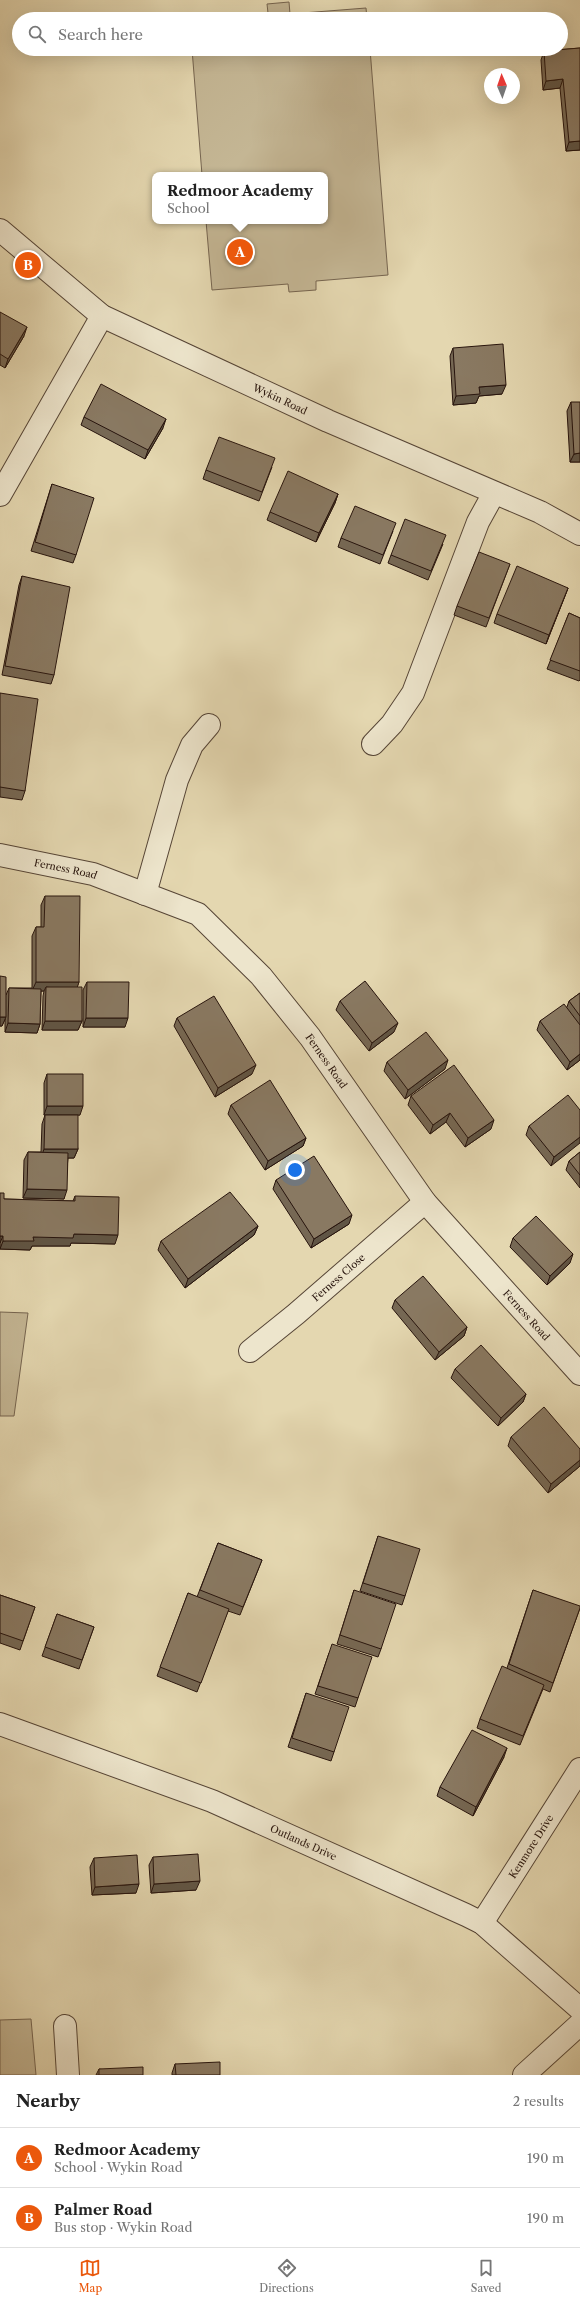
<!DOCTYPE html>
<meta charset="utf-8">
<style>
body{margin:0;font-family:"Libre Caslon Text",serif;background:#f2f2f2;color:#222}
.compass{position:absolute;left:484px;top:68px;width:36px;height:36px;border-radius:50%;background:#fff;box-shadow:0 4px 16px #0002;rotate:358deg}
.you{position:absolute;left:295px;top:1170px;width:14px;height:14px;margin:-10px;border:3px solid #fff;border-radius:50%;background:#1a73e8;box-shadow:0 0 0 6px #1a73e833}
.badge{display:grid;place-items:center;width:26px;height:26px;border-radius:50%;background:#ea580c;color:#fff;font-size:13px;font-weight:700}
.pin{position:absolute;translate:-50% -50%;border:2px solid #fff;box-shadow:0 1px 4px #0006}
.popup{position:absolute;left:152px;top:172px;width:176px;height:52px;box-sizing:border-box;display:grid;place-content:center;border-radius:8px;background:#fff;filter:drop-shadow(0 1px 3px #0005);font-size:13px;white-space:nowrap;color:#767676}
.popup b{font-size:15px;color:#222}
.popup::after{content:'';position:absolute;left:50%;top:100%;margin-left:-8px;border:8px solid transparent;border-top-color:#fff}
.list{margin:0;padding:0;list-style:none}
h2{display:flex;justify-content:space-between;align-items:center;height:52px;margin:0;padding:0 16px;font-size:17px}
h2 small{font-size:13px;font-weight:400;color:#767676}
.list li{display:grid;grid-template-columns:26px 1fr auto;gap:12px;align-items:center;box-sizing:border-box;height:60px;padding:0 16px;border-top:1px solid #e0e0e0}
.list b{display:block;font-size:15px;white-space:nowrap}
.list p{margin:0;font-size:13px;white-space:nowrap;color:#767676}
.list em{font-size:13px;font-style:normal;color:#767676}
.icon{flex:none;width:22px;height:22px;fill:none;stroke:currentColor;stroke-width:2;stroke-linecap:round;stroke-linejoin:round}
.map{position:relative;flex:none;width:580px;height:2075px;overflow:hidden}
.search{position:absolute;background:#fff;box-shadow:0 4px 16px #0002;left:12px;right:12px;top:12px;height:44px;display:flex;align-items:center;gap:10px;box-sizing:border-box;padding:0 14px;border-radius:22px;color:#767676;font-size:15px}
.sheet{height:172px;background:#fff}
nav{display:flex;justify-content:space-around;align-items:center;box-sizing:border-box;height:56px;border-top:1px solid #e0e0e0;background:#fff;font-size:11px;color:#767676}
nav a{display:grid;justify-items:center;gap:2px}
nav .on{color:#ea580c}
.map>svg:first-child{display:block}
.green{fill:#c4b694;stroke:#766550}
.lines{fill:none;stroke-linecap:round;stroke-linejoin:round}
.minor-casing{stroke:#564536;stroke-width:24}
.minor{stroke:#ede5cc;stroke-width:22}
.wall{fill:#766854;stroke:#27140d}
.shaded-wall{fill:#605545;stroke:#27140d}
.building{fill:#897962;stroke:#27140d}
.labels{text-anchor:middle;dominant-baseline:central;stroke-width:4;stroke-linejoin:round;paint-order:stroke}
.street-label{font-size:10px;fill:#27140d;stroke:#ede5cc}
</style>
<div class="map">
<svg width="580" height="2075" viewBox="0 0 580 2075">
<rect width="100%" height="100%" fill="#e4d7b0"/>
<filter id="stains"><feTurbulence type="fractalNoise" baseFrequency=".005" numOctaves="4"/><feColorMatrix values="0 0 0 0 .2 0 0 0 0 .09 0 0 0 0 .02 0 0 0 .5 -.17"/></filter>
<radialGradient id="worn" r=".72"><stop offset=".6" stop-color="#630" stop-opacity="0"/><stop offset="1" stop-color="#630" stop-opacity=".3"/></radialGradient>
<!-- green -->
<path class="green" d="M289,2L290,14L366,8L367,19H198L268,13L267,4Z
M192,49H370L388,275L316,281V290L289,292L288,284L212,290L206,221H325V175H202Z
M0,1312L28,1313L14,1416H0Z
M31,2019L36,2075H0V2020Z"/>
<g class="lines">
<!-- minor casing -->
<g class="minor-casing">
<g id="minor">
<path id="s1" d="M0,230L102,316L328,421L540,512L580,534"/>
<path d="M0,495L102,316"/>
<path d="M373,744L392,724L413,693L478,522L494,493"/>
<path id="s2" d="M0,855L93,874L198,914L261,976L310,1037L425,1202L580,1374"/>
<path d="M145,894L177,780L192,745L209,725"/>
<path id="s3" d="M250,1351L296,1314L425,1202"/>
<path id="s4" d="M0,1724L212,1801L466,1915L482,1923L580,2009"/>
<path id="s5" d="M482,1923L580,1769"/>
<path d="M65,2026L68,2075"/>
<path d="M524,2075L580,2024"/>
</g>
</g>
<!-- minor -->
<use href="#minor" class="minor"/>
</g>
<!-- wall -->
<path class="wall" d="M580,48V150L566,151L560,88L543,90L541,60L544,51Z
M0,312L24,336L5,368L0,365Z
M453,348L502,394L479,396L476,403L453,405L450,356Z
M571,402L580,462H570L567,411Z
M84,417L163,428L145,459L81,425Z
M272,467L259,501L203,479L206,470Z
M52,484L76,555L73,563L31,551Z
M338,494L335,503L316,542L267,520L270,512Z
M393,531L380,564L338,547L341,538Z
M443,544L428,580L388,563L391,555Z
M510,564L486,627L454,615L457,606Z
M22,576L54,675L51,684L2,675L19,585Z
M568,588L546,644L494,623L497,614Z
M569,613L580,618V680L579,681L547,669Z
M0,693L25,791L22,800L0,797Z
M45,896L79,982L77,987L82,1021L78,1030H42L43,996L44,991H41L40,1024L37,1033L5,1032V1019L2,1026H0V976L6,995L9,988H32V936L36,927H41V905Z
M87,982L125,1027H83V990Z
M580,993V1060L567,1070L537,1030L540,1021L567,1007L569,1001Z
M340,1001L394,1032L369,1051L336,1010Z
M177,1018L252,1074L215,1097L174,1026Z
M387,1062L445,1069L405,1099L384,1071Z
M47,1074L80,1115H69L78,1149L74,1158H68L64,1199L23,1198L24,1160L28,1152H41L42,1124L45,1115H44V1083Z
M411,1096L491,1129L465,1147L446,1122L430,1134L408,1105Z
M231,1105L306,1138L303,1146L265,1170L228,1114Z
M580,1110L551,1166L526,1135L529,1126Z
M580,1152V1188L566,1170L569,1161Z
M276,1180L349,1224L311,1248L273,1189Z
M0,1193L4,1199L73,1201L75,1196L115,1244L71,1243L70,1246H32L30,1250L0,1249Z
M258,1226L254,1235L185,1288L158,1250L161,1241Z
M513,1238L570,1263L547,1285L510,1247Z
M395,1300L467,1327L464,1336L435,1360L392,1308Z
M455,1369L526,1394L523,1402L498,1426L451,1378Z
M511,1437L580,1449V1466L548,1493L508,1446Z
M378,1536L405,1596L402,1605L360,1591Z
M218,1543L262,1560L240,1615L228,1611L197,1692L157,1676L188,1593L197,1597Z
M354,1590L381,1649L378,1657L337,1644Z
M533,1590L580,1608L550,1692L543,1689L520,1745L477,1728L480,1719L507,1668Z
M0,1595L35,1607L20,1650L0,1643Z
M57,1614L94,1627L79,1669L42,1656Z
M329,1653L358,1698L355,1707L315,1694Z
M306,1693L334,1752L331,1761L288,1747Z
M504,1757L473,1816L437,1796L440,1787Z
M153,1857L196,1890L151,1893L149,1865Z
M94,1858L136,1893L92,1895L90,1867Z
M175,2064L220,2075H172V2073Z
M99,2069L143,2075H96Z"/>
<!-- shaded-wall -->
<path class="shaded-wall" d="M563,79L560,88L543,90L546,81Z
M580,141V150L566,151L569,142Z
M27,327L24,336L5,368L8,359Z
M506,385L502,394L479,396L476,403L453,405L456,396L479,387Z
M166,419L163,428L145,459L148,450Z
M580,453V462H570L574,454Z
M338,494L335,503L316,542L319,533Z
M568,588L565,596L546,644L549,635Z
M36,982H79L76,991L46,987L44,991H32Z
M0,1017H6L2,1026H0Z
M86,1018H128L125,1027H83Z
M45,1021H82L78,1030H42Z
M8,1023L40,1024L37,1033L5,1032Z
M398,1023L394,1032L369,1051L372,1043Z
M580,1054V1060L567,1070L570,1062Z
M448,1060L445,1069L405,1099L408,1090Z
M256,1065L252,1074L215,1097L218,1088Z
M47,1106H83L80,1115H44Z
M450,1113L446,1122L430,1134L433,1125Z
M494,1120L491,1129L465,1147L468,1138Z
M580,1137V1143L551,1166L554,1157Z
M306,1138L303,1146L265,1170L268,1161Z
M44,1149H78L74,1158H41Z
M27,1189L67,1190L64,1199L23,1198Z
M352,1215L349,1224L311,1248L314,1239Z
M258,1226L254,1235L185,1288L188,1279Z
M74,1234L118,1235L115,1244L71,1243L70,1246H32L30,1250L0,1249L3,1241L33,1237Z
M0,1236H3L0,1243Z
M573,1254L570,1263L547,1285L550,1276Z
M467,1327L464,1336L435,1360L439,1352Z
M526,1394L523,1402L498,1426L501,1418Z
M580,1460V1466L548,1493L551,1484Z
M507,1748L504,1757L473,1816L476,1807Z
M200,1881L196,1890L151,1893L154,1884Z
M139,1884L136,1893L92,1895L95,1887Z"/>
<!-- building -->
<path class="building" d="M580,48V141L569,142L563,79L546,81L544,51Z
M0,312L27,327L8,359L0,354Z
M503,344L506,385L479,387L480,394L456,396L453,348Z
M101,384L166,419L148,450L84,417Z
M571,402H580V453L574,454Z
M219,437L275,458L262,492L206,470Z
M288,471L338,494L319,533L270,512Z
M52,484L94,498L76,555L35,542Z
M355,506L396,523L383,555L341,538Z
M405,519L446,535L431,571L391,555Z
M479,552L510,564L489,618L457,606Z
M517,566L568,588L549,635L497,614Z
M22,576L70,587L54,675L5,666Z
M569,613L580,618V671L550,660Z
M0,693L38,699L25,791L0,787Z
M45,896H80L79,982H36V927H44Z
M0,976L6,977V1017H0Z
M365,981L398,1023L372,1043L340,1001Z
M87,982H129L128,1018H86Z
M46,987H82V1021H45Z
M9,988L41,989L40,1024L8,1023Z
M580,993V1016L569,1001Z
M214,996L256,1065L218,1088L177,1018Z
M564,1004L580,1025V1054L570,1062L540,1021Z
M426,1032L448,1060L408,1090L387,1062Z
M454,1065L494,1120L468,1138L450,1113L433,1125L411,1096Z
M47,1074H83V1106H47Z
M270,1080L306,1138L268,1161L231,1105Z
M568,1095L580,1110V1137L554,1157L529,1126Z
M45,1115H78V1149H44Z
M28,1152L68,1153L67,1190L27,1189Z
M580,1152V1175L569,1161Z
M314,1156L352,1215L314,1239L276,1180Z
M230,1192L258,1226L188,1279L161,1241Z
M0,1193H4V1199L75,1201V1196L119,1197L118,1235L74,1234L73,1238L33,1237L34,1241H3V1236H0Z
M536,1216L573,1254L550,1276L513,1238Z
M423,1276L467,1327L439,1352L395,1300Z
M481,1345L526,1394L501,1418L455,1369Z
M544,1407L580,1449V1460L551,1484L511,1437Z
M378,1536L420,1549L405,1596L363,1583Z
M218,1543L262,1560L243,1607L200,1590Z
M354,1590L396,1604L381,1649L340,1635Z
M533,1590L580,1606V1608L553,1683L509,1664Z
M188,1593L229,1609L201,1683L160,1667Z
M0,1595L35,1607L23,1641L0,1633Z
M57,1614L94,1627L82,1660L45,1647Z
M332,1644L372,1657L358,1698L318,1686Z
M502,1666L544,1685L523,1736L480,1719Z
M306,1693L349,1707L334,1752L292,1738Z
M472,1730L507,1748L476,1807L440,1787Z
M198,1854L200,1881L154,1884L153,1857Z
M137,1855L139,1884L95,1887L94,1858Z
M220,2062V2075H176L175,2064Z
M143,2067V2075H99V2069Z"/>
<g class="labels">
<!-- street labels -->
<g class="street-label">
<text stroke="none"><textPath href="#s1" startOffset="330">Wykin Road</textPath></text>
<text stroke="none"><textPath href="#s2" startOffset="67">Ferness Road</textPath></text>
<text stroke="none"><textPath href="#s2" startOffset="403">Ferness Road</textPath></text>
<text stroke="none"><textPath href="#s3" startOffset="115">Ferness Close</textPath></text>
<text stroke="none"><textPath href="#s2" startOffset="727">Ferness Road</textPath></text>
<text stroke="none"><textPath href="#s4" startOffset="326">Outlands Drive</textPath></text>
<text stroke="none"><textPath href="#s5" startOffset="91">Kenmore Drive</textPath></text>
</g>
</g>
<rect width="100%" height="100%" filter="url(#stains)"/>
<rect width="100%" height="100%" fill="url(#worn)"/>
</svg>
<svg class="compass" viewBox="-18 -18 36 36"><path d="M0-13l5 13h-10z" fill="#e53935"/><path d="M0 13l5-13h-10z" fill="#767676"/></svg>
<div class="you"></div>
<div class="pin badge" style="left:240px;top:252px">A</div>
<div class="popup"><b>Redmoor Academy</b>School</div>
<div class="pin badge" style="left:28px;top:265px">B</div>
<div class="search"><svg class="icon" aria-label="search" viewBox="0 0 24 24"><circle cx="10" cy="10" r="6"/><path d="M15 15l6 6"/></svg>Search here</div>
</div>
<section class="sheet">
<h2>Nearby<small>2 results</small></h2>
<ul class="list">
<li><span class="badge">A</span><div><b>Redmoor Academy</b><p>School · Wykin Road</p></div><em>190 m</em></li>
<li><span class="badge">B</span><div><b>Palmer Road</b><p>Bus stop · Wykin Road</p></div><em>190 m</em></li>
</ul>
</section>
<nav>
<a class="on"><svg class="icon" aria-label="map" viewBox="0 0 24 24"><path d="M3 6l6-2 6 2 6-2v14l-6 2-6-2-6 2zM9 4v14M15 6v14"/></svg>Map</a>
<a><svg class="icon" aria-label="directions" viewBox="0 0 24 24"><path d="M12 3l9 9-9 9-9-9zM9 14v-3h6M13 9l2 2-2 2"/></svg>Directions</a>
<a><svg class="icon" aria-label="saved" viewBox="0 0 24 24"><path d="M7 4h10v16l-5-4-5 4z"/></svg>Saved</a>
</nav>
